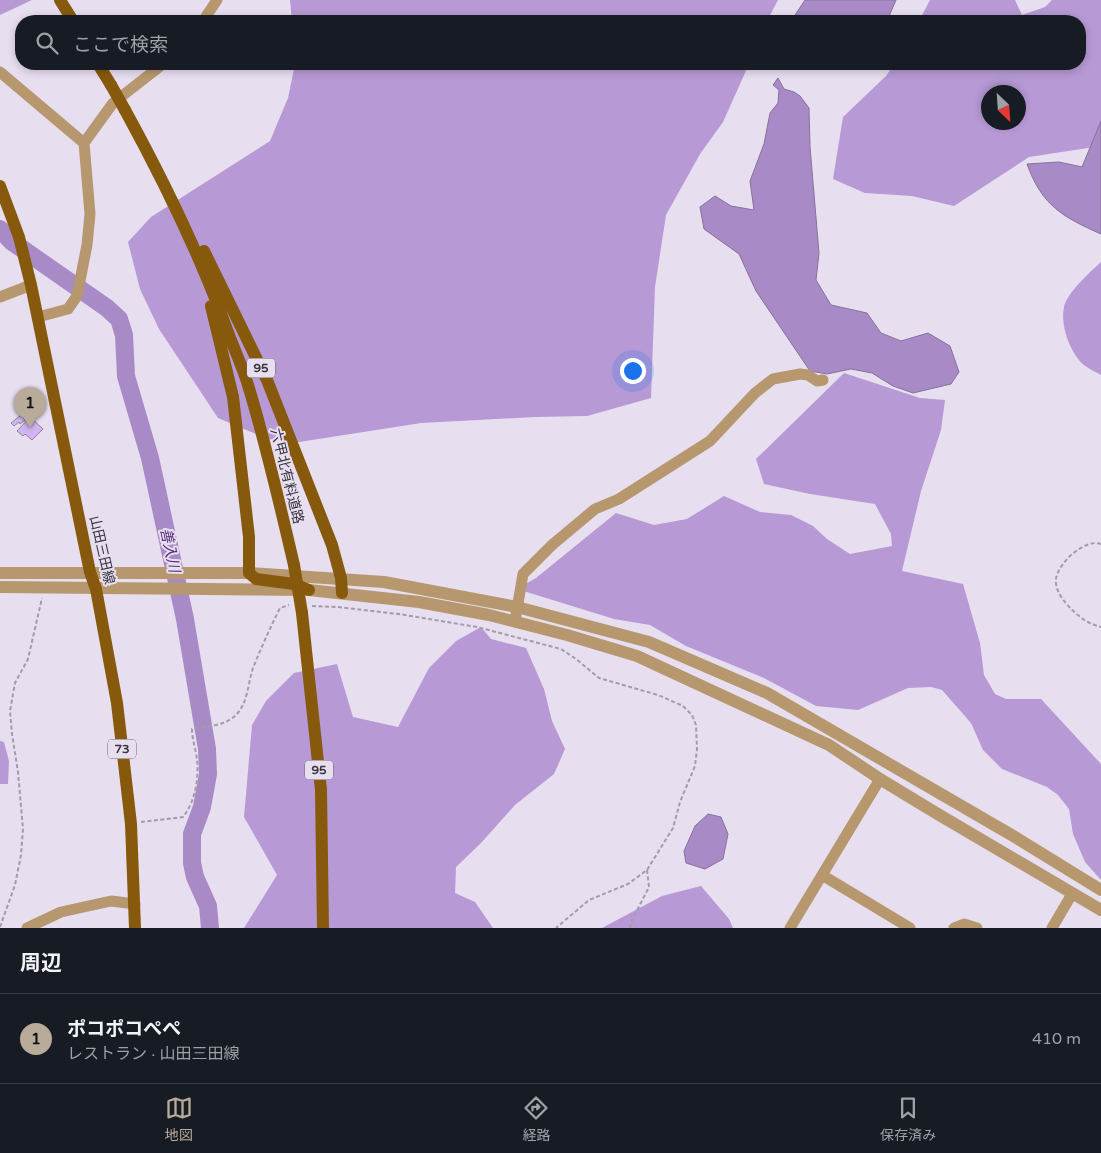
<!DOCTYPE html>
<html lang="ja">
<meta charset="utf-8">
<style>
body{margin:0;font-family:"Varela Round","Noto Sans JP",sans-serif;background:#242831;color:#f1f3f6}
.compass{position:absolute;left:981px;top:85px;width:45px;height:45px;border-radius:50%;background:#171b24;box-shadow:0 2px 8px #0003;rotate:155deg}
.you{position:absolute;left:632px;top:370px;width:18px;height:18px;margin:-12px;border:4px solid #fff;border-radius:50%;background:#1a73e8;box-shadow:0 0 0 8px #1a73e833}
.badge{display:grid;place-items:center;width:32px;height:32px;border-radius:50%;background:#b8ab9a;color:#111;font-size:16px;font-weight:700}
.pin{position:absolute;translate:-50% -41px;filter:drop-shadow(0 1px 2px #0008)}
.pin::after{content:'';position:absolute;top:26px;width:18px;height:15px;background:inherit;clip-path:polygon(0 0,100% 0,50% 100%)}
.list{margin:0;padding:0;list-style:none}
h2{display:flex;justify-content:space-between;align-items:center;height:65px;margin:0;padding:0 20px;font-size:21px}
h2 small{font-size:16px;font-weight:400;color:#9ea1a6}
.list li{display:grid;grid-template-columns:32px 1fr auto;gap:15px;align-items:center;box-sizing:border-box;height:90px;padding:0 20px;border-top:1px solid #363941}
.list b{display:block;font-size:19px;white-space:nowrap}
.list p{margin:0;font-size:16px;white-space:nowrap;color:#9ea1a6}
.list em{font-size:16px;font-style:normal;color:#9ea1a6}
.icon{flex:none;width:28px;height:28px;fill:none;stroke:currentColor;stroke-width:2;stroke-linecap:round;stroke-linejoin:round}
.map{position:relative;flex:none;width:1101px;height:928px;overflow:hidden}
.search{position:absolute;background:#171b24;box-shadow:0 2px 8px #0003;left:15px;right:15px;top:15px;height:55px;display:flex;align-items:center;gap:12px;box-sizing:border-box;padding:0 18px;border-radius:20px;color:#9ea1a6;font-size:19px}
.sheet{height:155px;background:#171b24}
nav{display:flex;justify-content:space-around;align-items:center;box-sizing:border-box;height:70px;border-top:1px solid #363941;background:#171b24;font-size:14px;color:#9ea1a6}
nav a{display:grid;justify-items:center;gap:2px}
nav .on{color:#b8ab9a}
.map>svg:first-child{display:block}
.forest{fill:#b799d5;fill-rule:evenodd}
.water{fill:#a88bc6;stroke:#86719c}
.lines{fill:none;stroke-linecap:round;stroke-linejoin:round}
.river{stroke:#a88bc6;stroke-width:18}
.building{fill:#d3b4f2;stroke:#8d8696}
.path{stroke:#a29ca9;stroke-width:2;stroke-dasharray:4 2.5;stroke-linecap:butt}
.minor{stroke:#b7976e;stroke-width:11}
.tertiary{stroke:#b7976e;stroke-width:12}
.primary{stroke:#87590c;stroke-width:12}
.primary-bridge{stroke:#87590c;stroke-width:12}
.labels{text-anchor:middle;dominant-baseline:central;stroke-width:4;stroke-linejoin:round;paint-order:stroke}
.shield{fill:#e7def0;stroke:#6c6771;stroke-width:1}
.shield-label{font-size:12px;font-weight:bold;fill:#37343b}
.street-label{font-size:14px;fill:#37343b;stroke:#e7def0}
.water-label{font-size:15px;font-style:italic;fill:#583078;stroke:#e7def0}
</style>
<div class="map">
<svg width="1101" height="928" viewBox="0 0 1101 928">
<rect width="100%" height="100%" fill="#e7def0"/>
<!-- forest -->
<path class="forest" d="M0,0H32L0,15Z
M290,0H778L767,21H292Z
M930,0H1015L1022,15L1045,7L1052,0H1101V146L1029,157L954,206L912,196L865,193L833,179L843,117L886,76L894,64H1080V21H919ZM988,92H1018V122H988Z
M295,64H749L723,122L700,154L666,215L655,287L651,398L587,416L535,417L421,423L299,442L268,439L218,418L159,329L140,289L128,242L151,217L270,141L288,98Z
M1101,262V375C1096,372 1089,369 1084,365C1070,353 1060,325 1064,307C1067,293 1090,272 1101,262Z
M844,373L920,398L945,400L941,430L921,491L902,571L963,584L980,643L984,675L995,694L1006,699H1041L1101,764V880L1085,862L1073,834L1069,809L1058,795L1047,787L1002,769L983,750L971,723L942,690L931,687L908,688L858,710L816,706L764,678L686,646L650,625L614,619L517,589L536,578L616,513L654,525L687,519L724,496L760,512L791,515L813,526L827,539L850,554L892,546L891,534L875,504L810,494L764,484L756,459Z
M481,627L491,639L526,648L544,689L552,721L565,749L554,774L515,805L481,843L456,867L455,893L475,902L493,928H244L277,875L244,817L252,725L266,701L294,673L337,664L353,717L398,727L429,668L456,641Z
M0,741L4,742L9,761L8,784H0Z
M701,886L729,919L733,928H602L662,896Z"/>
<!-- water -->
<path class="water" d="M805,0H896L887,21H791Z
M778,78L784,89L794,92L800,96L809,108L810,147L819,253L816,280L831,305L867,313L881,333L901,341L928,333L950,346L959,372L951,384L913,393L893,386L872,373L851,369L827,374L810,371L756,291L739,254L704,229L700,207L715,196L731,206L754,210L750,181L764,144L770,113L778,103L779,90L773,85Z
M1101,121V234C1063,217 1042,206 1027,164L1059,162L1082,167Z
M708,814L721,817L728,834L723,859L705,869L686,863L684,851L695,826Z"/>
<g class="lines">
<!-- river -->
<path class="river" d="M0,229L11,241L107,308L119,319L124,335L126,376L150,458L185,619L207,749L208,774L202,807L192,834V863L195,877L208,906L210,928"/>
</g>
<!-- building -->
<path class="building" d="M25,412L29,417L20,424L19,422L14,426L11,423Z
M30,417L43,429L32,440L25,434L23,436L17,431Z"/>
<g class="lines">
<!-- path -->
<path class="path" d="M1101,544C1085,538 1058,563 1056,579C1054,594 1072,611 1083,619C1088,623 1095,625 1101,627
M312,606L337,607L399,614L477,627L561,649L576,659L599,678L658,695L683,706L692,715L696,725L697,749L695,766L680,802L673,828L647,870L628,884L589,900L556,928
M141,822L183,817C195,802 199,779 197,760C196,750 192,739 192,729C207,726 225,726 236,715C248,703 248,683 253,668C261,648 270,628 280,608L289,605
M0,927L15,885L21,855L23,829L18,772L12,734L10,711L15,683L28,659L42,598
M630,928L632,920L649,887L647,870"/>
<!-- minor -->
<path class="minor" d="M203,21L217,0
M0,72L84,143
M0,297L31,285
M38,317L68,309L77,296L87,245L90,214L84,143L113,103L163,64
M515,621L523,574L552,545L595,509L619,499L710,441L755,393L773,379L800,374L808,375L817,381L823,380
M822,875L910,928
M27,928L61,912L111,901L135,904
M790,928L880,779
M954,928L964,924L977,928
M1052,928L1072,894"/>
<!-- tertiary -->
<path class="tertiary" d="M0,573H249L384,582L517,607L649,642L767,693L1015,837L1101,890
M0,587L309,590L419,602L489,615L567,635L637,656L829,745L880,779L936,813L1101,910"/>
<!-- primary -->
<path class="primary" d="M60,0L73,21
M98,64L111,85
M125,110C165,183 201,257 229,335C235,351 243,368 248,385C266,444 280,505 294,565
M0,186L19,237L31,285L90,572L96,589L117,703L131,824L135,928
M204,251L267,380L332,545L341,578L342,593
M211,306L233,397L249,537V573L256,579L294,584L309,590
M302,613L321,790L323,928"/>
<!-- primary-bridge -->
<path class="primary-bridge" d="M111,85L125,110
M294,565L302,613"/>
</g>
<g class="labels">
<!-- shield labels -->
<g class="shield">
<rect x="247" y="358.5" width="28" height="19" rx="4"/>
<rect x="108" y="739.5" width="28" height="19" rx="4"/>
<rect x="305" y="760.5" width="28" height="19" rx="4"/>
</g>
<g class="shield-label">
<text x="261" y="368">95</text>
<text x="122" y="749">73</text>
<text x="319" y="770">95</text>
</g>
<!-- street labels -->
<g class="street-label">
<text transform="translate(287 476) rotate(76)">六甲北有料道路</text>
<text transform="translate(102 550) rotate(77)">山田三田線</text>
</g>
<!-- water labels -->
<g class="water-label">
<text transform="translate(170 550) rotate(78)">善入川</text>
</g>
</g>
</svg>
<svg class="compass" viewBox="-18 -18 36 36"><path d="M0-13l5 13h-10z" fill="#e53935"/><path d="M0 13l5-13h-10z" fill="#9ea1a6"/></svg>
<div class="you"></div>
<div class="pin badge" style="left:30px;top:428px">1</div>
<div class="search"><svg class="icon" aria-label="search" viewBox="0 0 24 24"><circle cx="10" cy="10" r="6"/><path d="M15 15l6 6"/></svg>ここで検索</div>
</div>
<section class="sheet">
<h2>周辺<small></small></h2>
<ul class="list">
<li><span class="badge">1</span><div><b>ポコポコぺぺ</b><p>レストラン · 山田三田線</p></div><em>410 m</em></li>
</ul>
</section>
<nav>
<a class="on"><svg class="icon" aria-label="map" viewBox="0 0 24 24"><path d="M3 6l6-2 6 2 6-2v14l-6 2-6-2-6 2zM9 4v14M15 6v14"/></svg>地図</a>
<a><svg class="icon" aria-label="directions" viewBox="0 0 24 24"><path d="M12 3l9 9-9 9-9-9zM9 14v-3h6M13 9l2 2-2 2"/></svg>経路</a>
<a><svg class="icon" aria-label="saved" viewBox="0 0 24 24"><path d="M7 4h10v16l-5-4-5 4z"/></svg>保存済み</a>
</nav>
